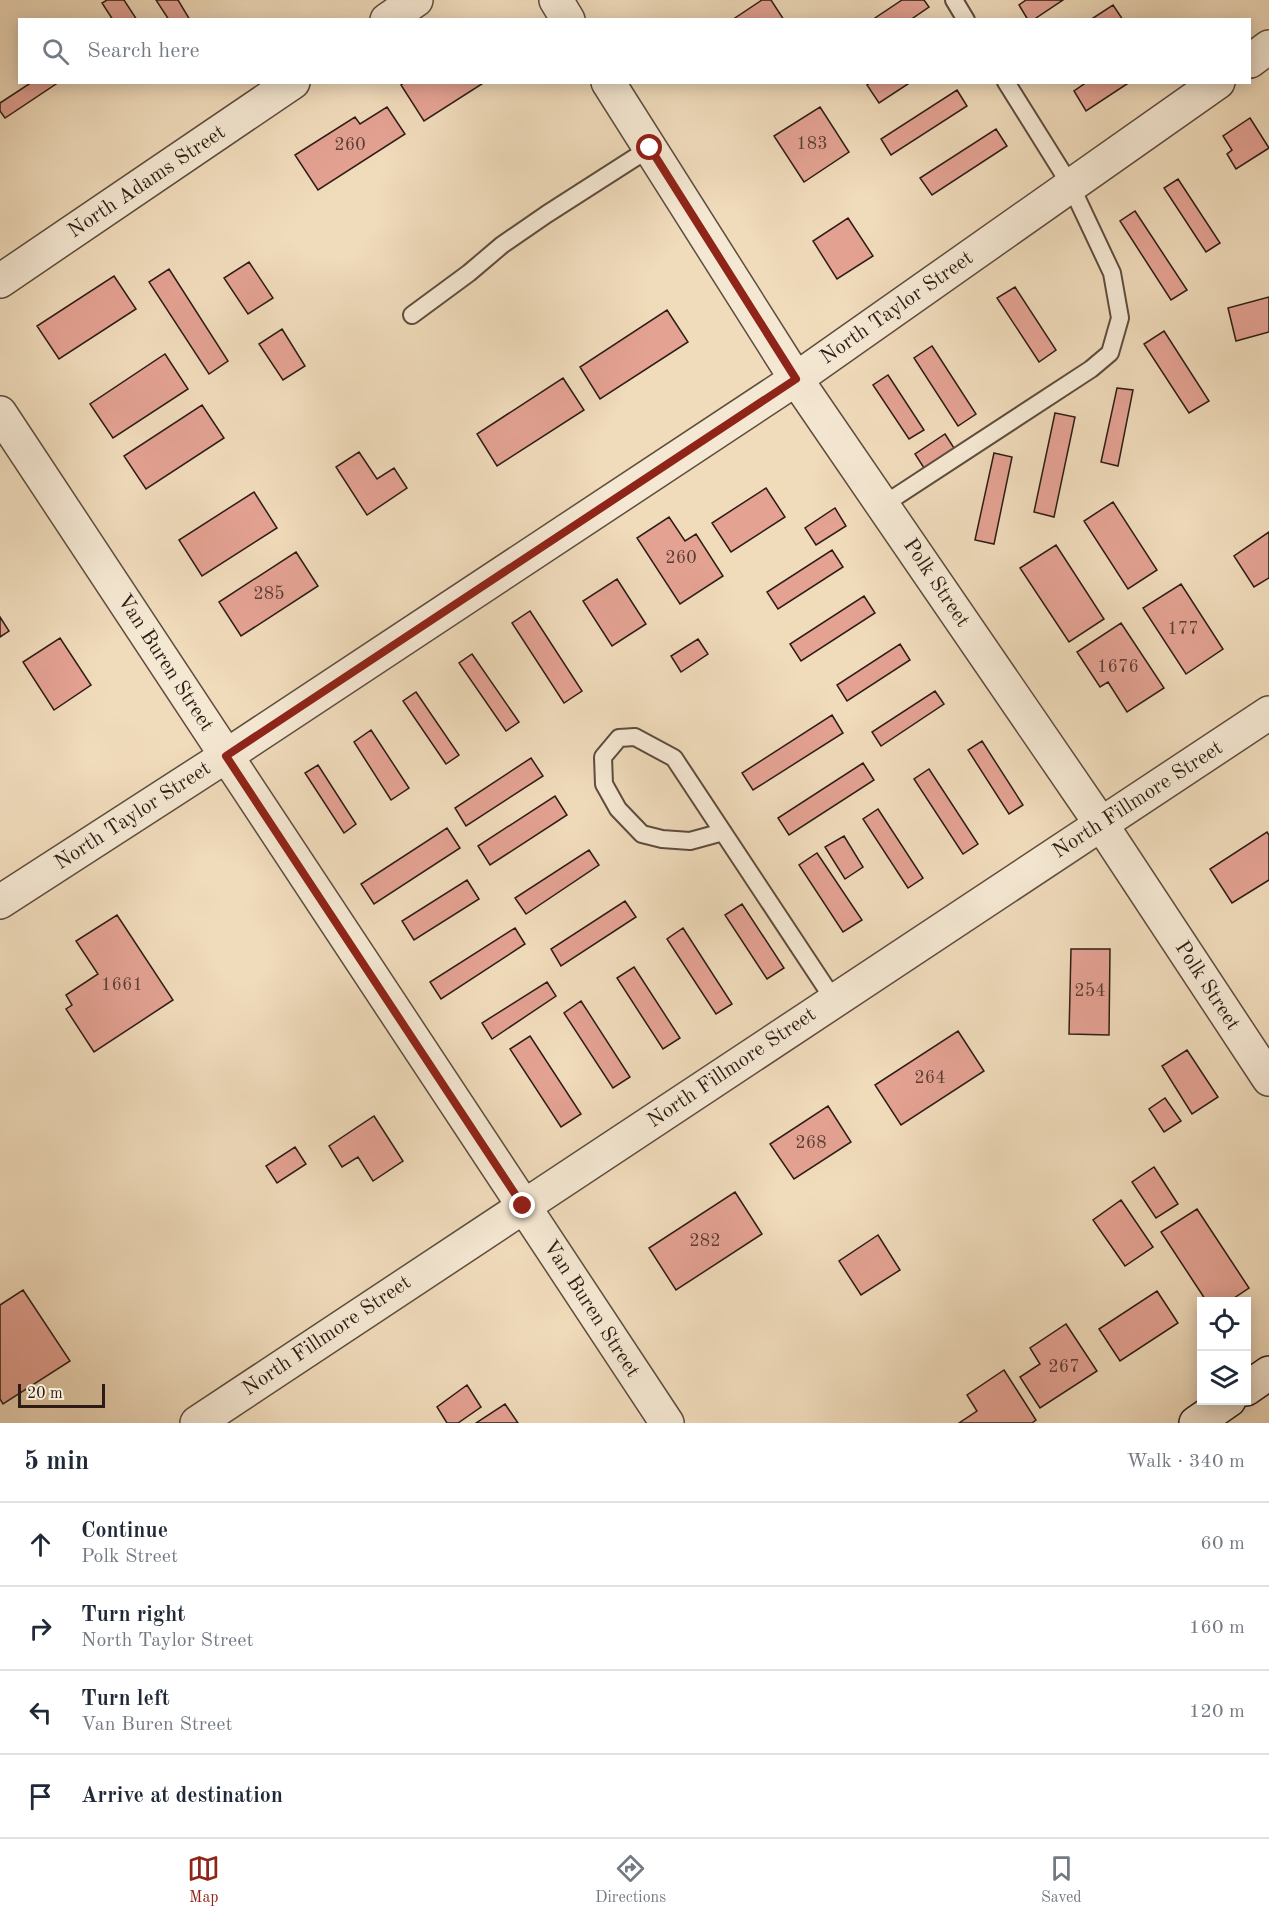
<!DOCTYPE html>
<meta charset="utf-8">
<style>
body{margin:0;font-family:"Old Standard TT",serif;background:#f6f6f7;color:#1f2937}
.controls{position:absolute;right:18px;bottom:18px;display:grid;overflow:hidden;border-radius:0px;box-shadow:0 3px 15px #0003}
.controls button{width:54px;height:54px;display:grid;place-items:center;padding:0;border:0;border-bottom:2px solid #e0e1e3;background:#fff;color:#1f2937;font:30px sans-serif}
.scale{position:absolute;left:18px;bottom:15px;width:87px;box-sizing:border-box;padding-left:6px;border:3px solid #2d1c15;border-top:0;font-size:16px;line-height:21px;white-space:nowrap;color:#2d1c15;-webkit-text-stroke:4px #f5e8d3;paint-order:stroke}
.stop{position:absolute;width:18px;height:18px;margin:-14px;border:4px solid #8f2418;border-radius:50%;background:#fff}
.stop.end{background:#8f2418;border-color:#fff;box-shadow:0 2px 6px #0008}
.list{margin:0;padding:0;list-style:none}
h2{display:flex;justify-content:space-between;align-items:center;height:78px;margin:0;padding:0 24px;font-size:26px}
h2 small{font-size:20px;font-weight:400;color:#747a83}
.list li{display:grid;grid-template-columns:39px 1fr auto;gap:18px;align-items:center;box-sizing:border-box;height:84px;padding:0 24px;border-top:2px solid #e0e1e3}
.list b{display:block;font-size:22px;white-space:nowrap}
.list p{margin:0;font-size:20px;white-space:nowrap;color:#747a83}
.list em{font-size:20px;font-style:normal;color:#747a83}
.icon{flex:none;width:33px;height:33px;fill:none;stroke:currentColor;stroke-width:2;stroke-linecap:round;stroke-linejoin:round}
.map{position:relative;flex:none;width:1269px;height:1423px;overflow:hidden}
.search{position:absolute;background:#fff;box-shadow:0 3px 15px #0003;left:18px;right:18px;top:18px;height:66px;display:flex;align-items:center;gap:15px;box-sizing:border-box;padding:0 21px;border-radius:0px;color:#747a83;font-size:22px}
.sheet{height:414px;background:#fff}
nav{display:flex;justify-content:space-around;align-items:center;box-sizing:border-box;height:84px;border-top:2px solid #e0e1e3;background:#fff;font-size:16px;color:#747a83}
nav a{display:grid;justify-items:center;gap:3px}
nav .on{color:#8f2418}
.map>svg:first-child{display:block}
.building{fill:#e4a293;stroke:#2d1c15;stroke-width:1.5}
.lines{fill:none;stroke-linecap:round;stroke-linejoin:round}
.service-casing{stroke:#5e4c3e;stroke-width:20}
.minor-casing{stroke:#5e4c3e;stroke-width:36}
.secondary-casing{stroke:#2d1c15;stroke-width:36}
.service{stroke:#f5e8d3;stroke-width:16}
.minor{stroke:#f5e8d3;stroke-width:33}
.secondary{stroke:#f5e8d3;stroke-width:33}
.route{stroke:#8f2418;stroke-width:8}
.labels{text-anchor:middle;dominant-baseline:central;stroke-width:4.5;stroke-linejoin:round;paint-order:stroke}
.number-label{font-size:18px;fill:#5b3e34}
.street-label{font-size:21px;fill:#2d1c15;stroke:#f5e8d3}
</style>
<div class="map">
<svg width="1269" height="1423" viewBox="0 0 1269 1423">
<rect width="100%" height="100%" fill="#f0dbbb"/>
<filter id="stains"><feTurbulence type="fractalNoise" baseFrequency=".00333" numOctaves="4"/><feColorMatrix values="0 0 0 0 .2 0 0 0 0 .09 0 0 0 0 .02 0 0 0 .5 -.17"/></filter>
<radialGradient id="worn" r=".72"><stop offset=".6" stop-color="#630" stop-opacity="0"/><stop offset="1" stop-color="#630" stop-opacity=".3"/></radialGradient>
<!-- building -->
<path class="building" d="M107,0H124L137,20H113L102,3Z
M156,0H178L190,20H169Z
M762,0H771L784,20H732Z
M902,0H924L929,7L910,20H872Z
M1026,0H1063L1033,20H1028L1019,5Z
M1113,5L1123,20H1090Z
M32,82H59L5,118L0,111V103Z
M405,82H485L424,121L401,85Z
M871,82H911L879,103L867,85Z
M1087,82H1130L1086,111L1074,91Z
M957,90L967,106L891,155L881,139Z
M387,107L405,134L318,190L295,155L355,117L360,124Z
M820,107L849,152L804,182L774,136Z
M1250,118L1269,148L1236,169L1227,154L1232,150L1223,136Z
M996,129L1007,146L932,195L920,178Z
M1178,179L1220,243L1206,252L1164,188Z
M1135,211L1187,290L1171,300L1120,221Z
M848,218L873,256L837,279L813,241Z
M249,262L273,298L248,314L224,278Z
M169,269L228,361L209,374L149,282Z
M114,276L136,309L59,359L37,326Z
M1015,287L1056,350L1039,362L997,298Z
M1269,297V332L1236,341L1228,308Z
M667,310L688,342L600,399L580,367Z
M282,329L305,366L283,380L259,344Z
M1164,331L1209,401L1189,413L1144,344Z
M932,346L976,414L958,426L914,358Z
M165,354L188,389L113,438L90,404Z
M888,375L924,430L909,439L873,385Z
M563,378L584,410L497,466L477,434Z
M1117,388L1133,390L1118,466L1101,462Z
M202,405L224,438L146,489L124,456Z
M1055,413L1075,417L1054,517L1034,512Z
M945,434L954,448L924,468L915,454Z
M359,452L377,479L394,468L407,488L367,515L336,467Z
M994,453L1012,457L994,544L975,540Z
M766,488L785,517L731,552L712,523Z
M254,492L277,528L202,576L179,540Z
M1113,502L1157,570L1128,589L1084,521Z
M835,508L846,526L816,545L805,528Z
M669,517L685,541L696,534L723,576L680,604L637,538Z
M1269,532V578L1254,587L1234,556Z
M1056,545L1104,619L1069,642L1020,568Z
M832,550L843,567L778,609L767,592Z
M296,552L318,586L241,636L219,602Z
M617,579L646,624L612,646L583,601Z
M1181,584L1223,649L1186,674L1143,608Z
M864,596L875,613L801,661L790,644Z
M530,611L582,691L564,703L512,623Z
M0,617L9,631L0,637Z
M1121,623L1164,688L1127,712L1108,682L1100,687L1077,652Z
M60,638L91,685L54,710L23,662Z
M698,639L708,654L681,672L671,656Z
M900,644L910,660L847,701L837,685Z
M472,654L519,722L506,731L459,663Z
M935,691L944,704L881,746L872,732Z
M416,692L459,755L446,764L403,701Z
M832,715L843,733L753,790L742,773Z
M371,730L409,788L391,800L354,742Z
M982,741L1023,805L1009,814L968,750Z
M531,758L543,776L466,826L455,808Z
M863,763L874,780L789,835L778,818Z
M318,765L356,824L344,833L305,773Z
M929,769L978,844L963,854L914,779Z
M555,796L567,815L490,865L478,846Z
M878,809L923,878L908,888L863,819Z
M447,828L460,848L374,904L361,884Z
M1267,832L1269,835V880L1232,903L1210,869Z
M844,836L863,867L845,879L825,847Z
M589,850L599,865L526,914L515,898Z
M817,853L862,920L843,932L799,865Z
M467,880L479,899L414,940L402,921Z
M625,901L636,917L561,966L551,949Z
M742,904L784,968L767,979L725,915Z
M117,915L173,1000L94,1052L66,1009L72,1005L66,995L98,974L76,941Z
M515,928L525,944L441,999L430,982Z
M683,928L732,1004L716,1014L667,939Z
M1071,949H1110L1109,1035L1069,1034Z
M634,967L680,1038L663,1049L617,978Z
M547,982L556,996L492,1039L482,1023Z
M581,1001L630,1077L613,1088L564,1013Z
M958,1031L984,1071L901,1125L875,1085Z
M530,1036L581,1114L561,1127L510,1049Z
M1187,1050L1218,1097L1192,1114L1162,1066Z
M1165,1098L1181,1121L1164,1132L1149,1109Z
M828,1106L851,1142L794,1179L770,1144Z
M374,1116L403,1161L373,1181L358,1157L342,1167L329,1146Z
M295,1147L306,1164L277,1183L266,1166Z
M1154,1167L1178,1204L1156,1218L1132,1182Z
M735,1192L762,1234L676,1290L649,1248Z
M1121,1200L1153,1247L1125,1266L1093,1220Z
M1197,1209L1249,1288L1228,1302H1207L1161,1232Z
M878,1235L900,1270L861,1295L839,1261Z
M23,1290L70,1361L3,1404L0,1399V1305Z
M1157,1291L1178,1323L1120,1361L1099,1329Z
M1066,1324L1097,1371L1040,1408L1020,1377L1040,1364L1030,1348Z
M1004,1370L1036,1420L1032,1423H959L977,1411L967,1395Z
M467,1385L481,1407L458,1423H447L437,1407Z
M505,1404L518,1423H476Z"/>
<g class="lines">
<!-- service casing -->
<g class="service-casing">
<path id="service" d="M954,0L966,20
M412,315L469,273L502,245L547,214L650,148
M883,505L1091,369L1110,353L1120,318L1112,273L1071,186L1006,82
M723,832L690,841L662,839L642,834L618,809L604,784L603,757L619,738L635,737L674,758L834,1000"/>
</g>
<!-- minor casing -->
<g class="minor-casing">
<path id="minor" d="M556,0L568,20
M387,20L416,0
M1250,61L1269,47
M608,82L796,379L1101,824L1269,1079
M0,281L293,82
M0,413L667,1423
M0,902L226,756L796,379L1218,82
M197,1423L1269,713"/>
</g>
<!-- secondary casing -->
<g class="secondary-casing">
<path id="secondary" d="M1246,1389L1269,1373
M1196,1423L1229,1400"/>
</g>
<!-- service -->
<use href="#service" class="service"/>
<!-- minor -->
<use href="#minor" class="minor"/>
<!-- secondary -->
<use href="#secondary" class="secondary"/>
</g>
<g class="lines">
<!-- route -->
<path class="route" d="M523,1206L226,756L796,379L650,148"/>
</g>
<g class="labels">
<!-- number labels -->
<g class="number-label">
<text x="812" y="144">183</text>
<text x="350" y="145">260</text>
<text x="681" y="558">260</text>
<text x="269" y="594">285</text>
<text x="1183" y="629">177</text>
<text x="1118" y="667">1676</text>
<text x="122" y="985">1661</text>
<text x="1090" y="991">254</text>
<text x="930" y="1078">264</text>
<text x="811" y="1143">268</text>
<text x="705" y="1241">282</text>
<text x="1064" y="1367">267</text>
</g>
<!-- street labels -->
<g class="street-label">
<text transform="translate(147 182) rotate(-34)">North Adams Street</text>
<text transform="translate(897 308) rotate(-35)">North Taylor Street</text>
<text transform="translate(936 583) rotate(56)">Polk Street</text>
<text transform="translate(165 663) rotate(57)">Van Buren Street</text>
<text transform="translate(1138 800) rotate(-33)">North Fillmore Street</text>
<text transform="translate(133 816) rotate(-33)">North Taylor Street</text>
<text transform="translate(1207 986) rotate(57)">Polk Street</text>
<text transform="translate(732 1068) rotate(-34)">North Fillmore Street</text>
<text transform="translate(591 1309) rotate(57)">Van Buren Street</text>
<text transform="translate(327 1336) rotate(-34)">North Fillmore Street</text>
</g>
</g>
<rect width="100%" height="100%" filter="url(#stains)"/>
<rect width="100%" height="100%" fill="url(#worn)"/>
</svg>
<div class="controls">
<button><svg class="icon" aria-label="locate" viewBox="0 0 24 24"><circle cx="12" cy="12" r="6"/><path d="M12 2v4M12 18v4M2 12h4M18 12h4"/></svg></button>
<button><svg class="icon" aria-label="layers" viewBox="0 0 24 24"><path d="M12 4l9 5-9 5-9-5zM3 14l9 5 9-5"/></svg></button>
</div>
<div class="scale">20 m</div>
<div class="stop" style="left:650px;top:148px"></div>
<div class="stop end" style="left:523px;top:1206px"></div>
<div class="search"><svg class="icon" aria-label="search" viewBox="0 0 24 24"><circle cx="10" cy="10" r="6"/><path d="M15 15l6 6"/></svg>Search here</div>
</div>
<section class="sheet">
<h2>5 min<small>Walk · 340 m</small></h2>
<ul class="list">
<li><svg class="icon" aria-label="ahead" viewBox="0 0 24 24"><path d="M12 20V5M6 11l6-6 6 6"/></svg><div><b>Continue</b><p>Polk Street</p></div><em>60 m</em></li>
<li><svg class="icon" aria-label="right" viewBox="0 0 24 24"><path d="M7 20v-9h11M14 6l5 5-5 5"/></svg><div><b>Turn right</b><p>North Taylor Street</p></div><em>160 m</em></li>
<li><svg class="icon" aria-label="left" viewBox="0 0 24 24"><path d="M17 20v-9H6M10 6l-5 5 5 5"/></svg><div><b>Turn left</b><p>Van Buren Street</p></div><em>120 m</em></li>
<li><svg class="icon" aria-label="arrive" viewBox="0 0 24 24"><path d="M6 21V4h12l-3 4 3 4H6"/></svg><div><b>Arrive at destination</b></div></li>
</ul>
</section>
<nav>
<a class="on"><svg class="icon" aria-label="map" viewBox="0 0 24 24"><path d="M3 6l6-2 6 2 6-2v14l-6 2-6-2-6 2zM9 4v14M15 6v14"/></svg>Map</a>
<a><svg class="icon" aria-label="directions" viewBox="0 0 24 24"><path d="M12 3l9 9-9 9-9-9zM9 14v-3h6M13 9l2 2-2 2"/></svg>Directions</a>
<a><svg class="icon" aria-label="saved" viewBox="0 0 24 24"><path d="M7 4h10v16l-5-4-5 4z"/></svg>Saved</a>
</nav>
